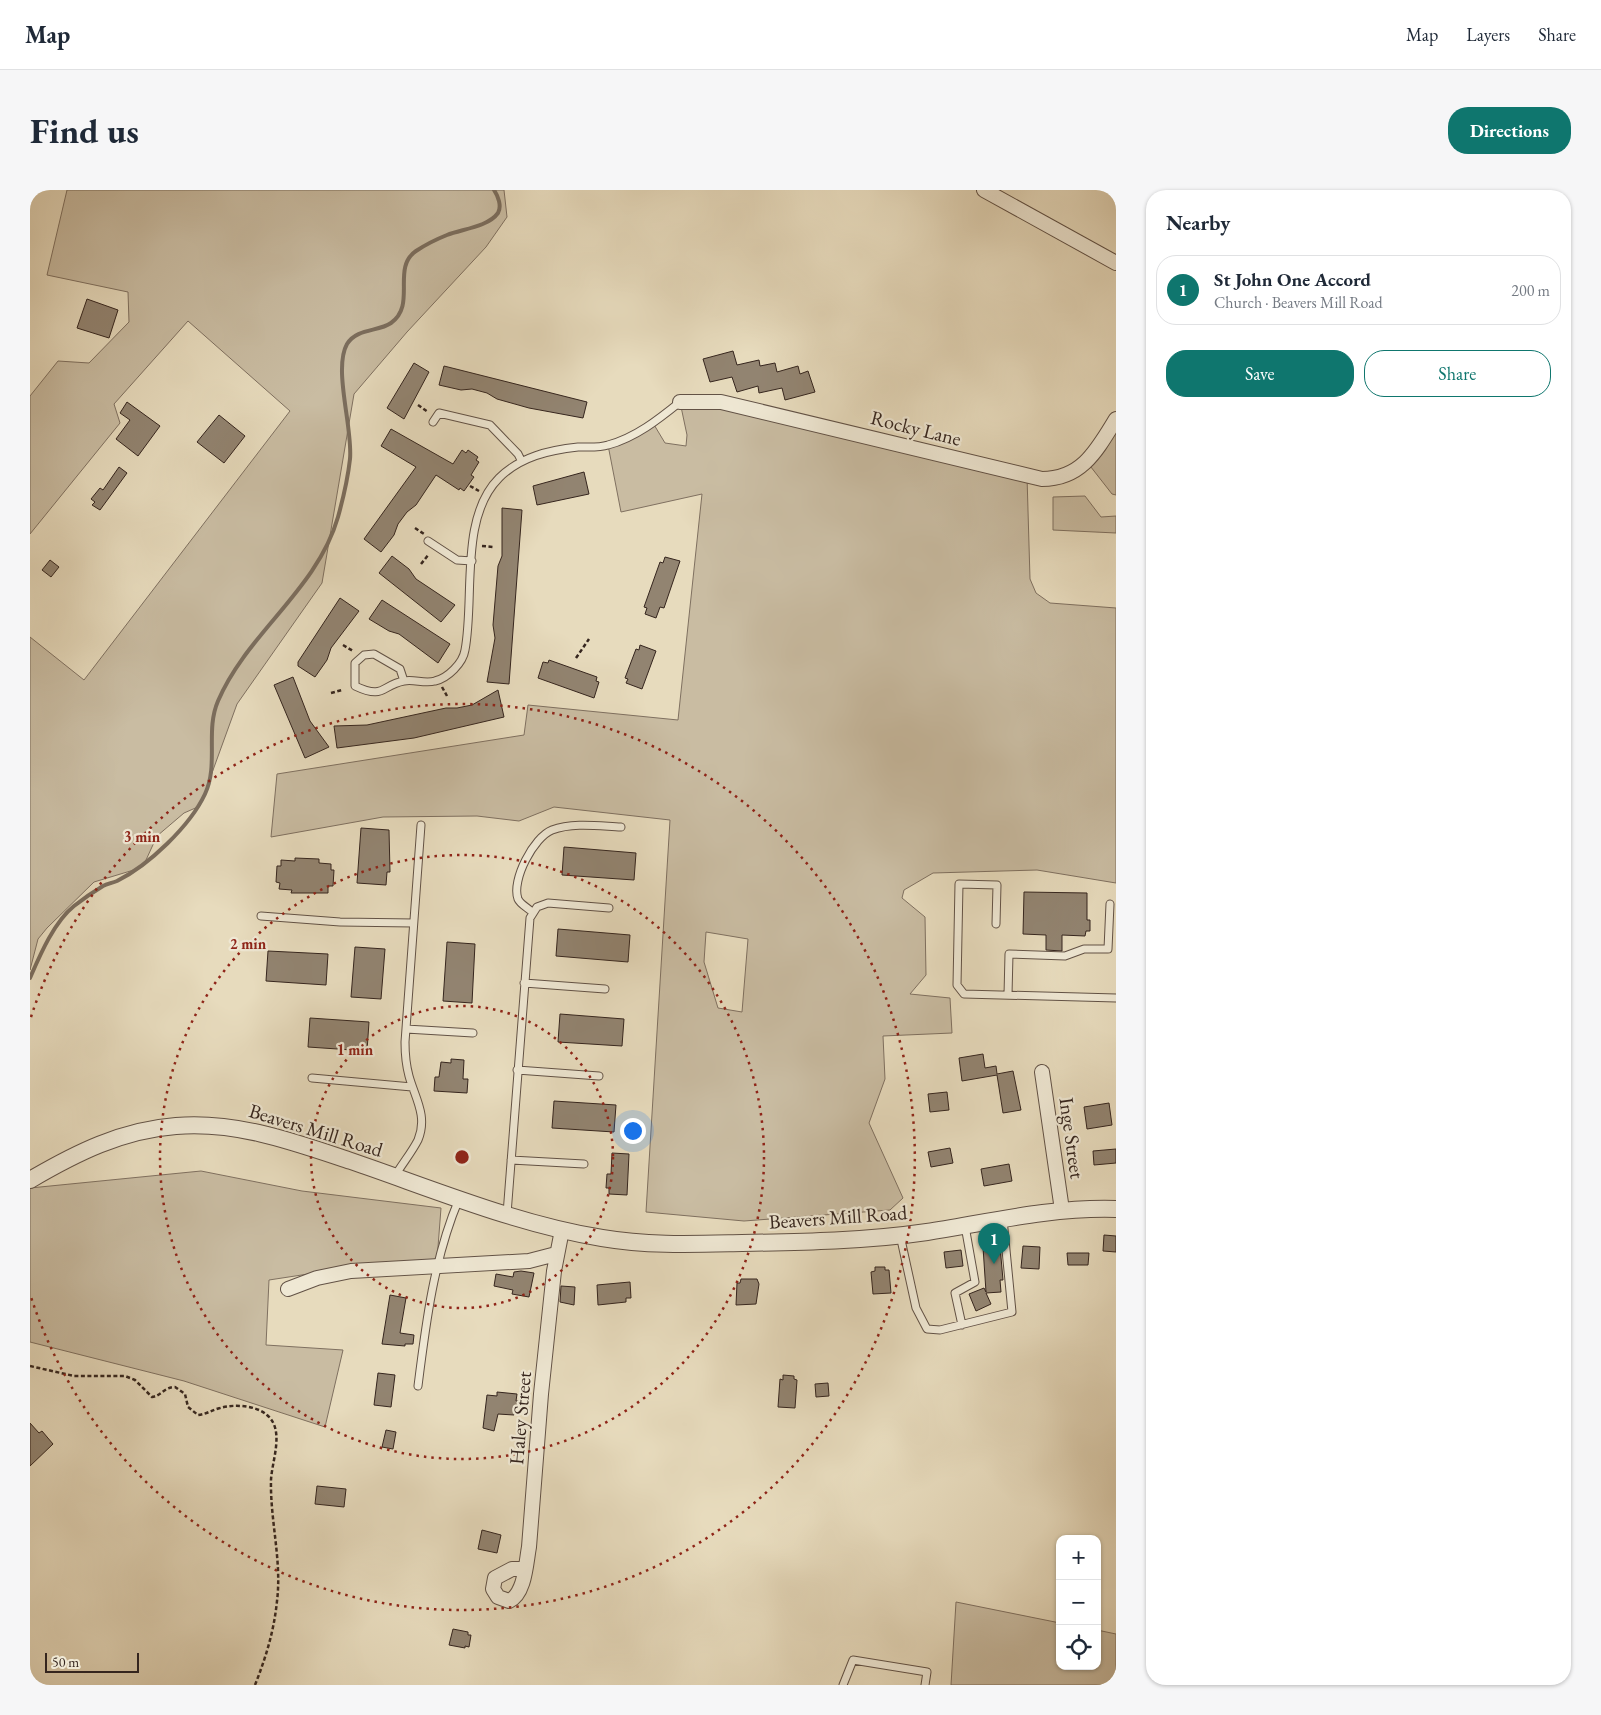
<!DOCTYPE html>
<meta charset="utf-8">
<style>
body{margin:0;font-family:"EB Garamond",serif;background:#f6f6f7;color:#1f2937}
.controls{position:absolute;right:15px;bottom:15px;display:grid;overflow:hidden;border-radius:10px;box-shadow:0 1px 4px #0004}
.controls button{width:45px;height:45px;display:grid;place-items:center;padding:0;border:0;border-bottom:1px solid #e0e1e3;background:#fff;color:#1f2937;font:25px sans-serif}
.scale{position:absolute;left:15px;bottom:12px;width:94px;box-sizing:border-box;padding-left:5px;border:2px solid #35251e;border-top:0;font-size:14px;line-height:18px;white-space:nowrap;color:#35251e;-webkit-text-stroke:4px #efe8d4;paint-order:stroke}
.you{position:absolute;left:602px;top:940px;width:18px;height:18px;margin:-12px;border:4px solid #fff;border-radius:50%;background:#1a73e8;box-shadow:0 0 0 8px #1a73e833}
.badge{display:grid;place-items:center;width:32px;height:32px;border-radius:50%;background:#0f766e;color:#fff;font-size:16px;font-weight:700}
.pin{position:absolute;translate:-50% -41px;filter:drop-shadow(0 1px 2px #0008)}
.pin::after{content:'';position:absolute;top:26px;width:18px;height:15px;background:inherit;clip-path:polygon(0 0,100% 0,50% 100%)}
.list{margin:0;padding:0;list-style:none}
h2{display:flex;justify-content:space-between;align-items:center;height:65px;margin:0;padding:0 20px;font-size:21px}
h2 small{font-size:16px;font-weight:400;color:#747a83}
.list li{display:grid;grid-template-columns:32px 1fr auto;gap:15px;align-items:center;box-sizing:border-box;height:70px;margin:0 10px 10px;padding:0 10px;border:1px solid #e0e1e3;border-radius:20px}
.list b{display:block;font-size:19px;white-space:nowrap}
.list p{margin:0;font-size:16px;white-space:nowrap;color:#747a83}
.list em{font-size:16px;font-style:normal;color:#747a83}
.actions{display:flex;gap:10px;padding:15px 20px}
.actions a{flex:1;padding:11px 0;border:1px solid #0f766e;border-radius:20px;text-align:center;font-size:18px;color:#0f766e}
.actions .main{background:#0f766e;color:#fff}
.icon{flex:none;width:28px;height:28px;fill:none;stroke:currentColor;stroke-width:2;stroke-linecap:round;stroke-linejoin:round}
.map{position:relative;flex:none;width:1086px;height:1495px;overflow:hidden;border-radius:20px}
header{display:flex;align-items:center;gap:30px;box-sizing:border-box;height:70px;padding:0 25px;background:#fff;border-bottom:1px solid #e0e1e3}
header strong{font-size:24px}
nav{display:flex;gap:28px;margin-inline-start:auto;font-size:18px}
.intro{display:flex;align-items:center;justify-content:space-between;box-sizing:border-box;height:120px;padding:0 30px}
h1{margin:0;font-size:35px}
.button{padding:12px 22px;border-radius:20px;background:#0f766e;color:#fff;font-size:18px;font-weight:700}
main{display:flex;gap:30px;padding:0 30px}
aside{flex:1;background:#fff;border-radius:20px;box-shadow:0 1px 4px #0004}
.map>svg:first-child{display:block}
.green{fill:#c9bca2;stroke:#7f7060;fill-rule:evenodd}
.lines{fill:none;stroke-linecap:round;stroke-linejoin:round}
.stream{stroke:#7b6d5d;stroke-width:4}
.building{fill:#928471;stroke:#35251e}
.service-casing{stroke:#625246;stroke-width:9}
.minor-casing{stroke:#625246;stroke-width:16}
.tertiary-casing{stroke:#625246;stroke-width:18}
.path{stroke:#35251e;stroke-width:2.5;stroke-dasharray:4 2.5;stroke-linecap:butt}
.service{stroke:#efe8d4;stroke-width:7}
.minor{stroke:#efe8d4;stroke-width:14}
.tertiary{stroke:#efe8d4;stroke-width:16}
.ring{fill:none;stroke:#8f2418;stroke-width:2.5;stroke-dasharray:2.5 5}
.labels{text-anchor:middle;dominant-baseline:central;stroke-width:4.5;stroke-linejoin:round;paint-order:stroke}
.street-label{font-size:20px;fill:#35251e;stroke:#efe8d4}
.centre{fill:#8f2418;stroke:#efe8d4;stroke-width:2.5}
.ring-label{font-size:15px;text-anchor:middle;font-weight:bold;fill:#8f2418;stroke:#efe8d4;stroke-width:4.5;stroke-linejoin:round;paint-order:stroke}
</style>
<header>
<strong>Map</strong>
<nav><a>Map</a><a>Layers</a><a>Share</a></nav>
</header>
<div class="intro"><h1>Find us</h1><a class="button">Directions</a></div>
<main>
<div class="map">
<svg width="1086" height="1495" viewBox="0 0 1086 1495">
<rect width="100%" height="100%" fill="#e7dbbd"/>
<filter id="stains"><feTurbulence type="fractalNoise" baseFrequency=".004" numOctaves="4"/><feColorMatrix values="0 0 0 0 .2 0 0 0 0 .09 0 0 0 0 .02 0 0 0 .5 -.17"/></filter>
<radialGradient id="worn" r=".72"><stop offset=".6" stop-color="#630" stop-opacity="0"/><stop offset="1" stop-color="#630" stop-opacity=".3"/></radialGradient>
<!-- green -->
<path class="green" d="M37,0H474L477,27L456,57L377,142L324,204L292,393L207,514L170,616L154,623L127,646L116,670L107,679L64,692L17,738L8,749L0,780V447L54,490L260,221L158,131L84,214L90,233L0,344V206L28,171L59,173L99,132L98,102L17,85Z
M670,211L997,286L1000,389L1006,403L1020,413L1086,418V693L1007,680L903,683L874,700L872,708L895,727L896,785L880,804L920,808L922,843L853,846L855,889L839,933L873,1008L860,1020L714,1031L616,1022L640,630L524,617L489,631L447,626L353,627L241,647L247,584L494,545L498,515L648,530L672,304L591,322L578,255L623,233L635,253L656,256L657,245L650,212ZM676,742L718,749L712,822L688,818L674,772Z
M1086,229V305L1082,304L1057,272Z
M1055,306L1071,327L1086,326V343L1023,340V307Z
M171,981L272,1001L411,1018L407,1070L350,1073L239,1090L236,1155L313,1160L295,1237L154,1191L0,1152V998Z
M926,1412L1030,1433V1476H1067V1440L1086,1444V1495H921Z"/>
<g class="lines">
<!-- stream -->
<path class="stream" d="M0,788C10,765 24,732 44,716C53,709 63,702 73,696C77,694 82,693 87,691C119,675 160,636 175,604C189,574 175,541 188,511C217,443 287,400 308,327C313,309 318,287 320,269C323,238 303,179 317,154C327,138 348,142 361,133C387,115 361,78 386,61C395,55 407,49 417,45C432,39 458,37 468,23C472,16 468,6 464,0"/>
</g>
<!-- building -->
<path class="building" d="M57,109L88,120L79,148L47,138Z
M703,161L707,175L729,170L730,176L745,173L747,182L768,176L770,184L778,181L785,202L755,210L752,198L729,203L728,196L707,202L702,187L680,192L673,169Z
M384,173L399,182L374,229L357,218Z
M414,176L557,212L553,228L499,218L467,209L457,203L442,199L431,200L409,195Z
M97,212L130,236L108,266L86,249L100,230L90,223Z
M189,225L215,246L194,273L167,252Z
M361,239L423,274L432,260L436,263L438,260L448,267L446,270L449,272L441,285L444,287L434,301L430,298L429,300L406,285L386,315L377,322L368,334L364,345L351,362L334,349L386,277L351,256Z
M89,277L97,283L70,320L62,315L65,312L61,309L70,298L73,300Z
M554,282L559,304L507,315L503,296Z
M472,318L492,320L479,494L457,492L465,448L463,435L468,376L472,366Z
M362,366L379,379L386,389L425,415L411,432L349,383Z
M635,367L650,371L634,418L630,417L626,428L615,424L617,418L614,417L630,372L633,373Z
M20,370L29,377L21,387L12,380Z
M310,408L329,421L301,458L297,470L285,487L268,476V472Z
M352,410L420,454L408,473L369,444L359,441L339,429Z
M610,455L626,461L612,499L596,493L598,489L595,488L606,459L609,460Z
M519,470L567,487L566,491L569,492L564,508L508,488L513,472L518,473Z
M263,487L280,531L299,557L275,568L244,495Z
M468,500L474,527L384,548L307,558L304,536L337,535L416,518H427L442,515Z
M331,638L359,640L360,682H357L356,695L327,693Z
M534,657L606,663L604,690L532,685Z
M265,668L289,669V673L301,674V680H304L303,696H298V703H261L262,700L249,699L250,693L246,692L247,676H251V670L265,671Z
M994,702L1057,703V730H1060V741H1056L1055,746L1032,745V761L1016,760V745L993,744Z
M528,739L600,745L598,772L526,766Z
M417,752L445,754L442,813L413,811Z
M325,757L355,759L351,809L321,807Z
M238,761L298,764L296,795L236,791Z
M530,824L594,829L592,856L528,852Z
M280,828L339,832L337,861L278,857Z
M953,864L955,878L966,876L967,884L983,881L991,920L973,923L967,885L932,891L929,868Z
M421,869L434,870L433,889H438L437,903L404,901L405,887H409L411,872L421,873Z
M917,902L919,920L900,922L898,904Z
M524,911L586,915L584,942L522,938Z
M1079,913L1082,935L1057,939L1054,917Z
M920,958L923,973L901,977L898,962Z
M1086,959V973L1064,975L1063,961Z
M582,963L599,964L597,1005L579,1004V998H576L577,984H581Z
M979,974L982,991L954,996L951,979Z
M1074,1045L1086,1046V1062L1073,1061Z
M970,1056L973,1090H970L971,1102L956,1103L961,1114L946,1121L939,1104L954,1098L956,1102L953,1057Z
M993,1056L1010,1057L1009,1079L991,1078Z
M931,1060L933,1076L916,1078L914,1062Z
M1037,1063H1059L1058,1075H1038Z
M845,1077H855V1080H859L861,1103L843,1104L841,1082L845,1081Z
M491,1081L504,1083L499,1107L482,1104L483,1100L464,1096L466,1084L483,1087L484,1082Z
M711,1089H727L729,1094L726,1114L706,1115L707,1093H710Z
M600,1092L601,1108H596V1112L568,1115L567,1095Z
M531,1096L545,1097L544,1115L530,1112Z
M360,1105L376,1108L370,1143L384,1145L383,1154H375V1156L352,1154Z
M348,1183L365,1185L361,1217L344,1215Z
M753,1185L764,1186V1189L767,1190L765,1218L748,1217L750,1189L753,1190Z
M798,1193L799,1206L786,1207L785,1194Z
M467,1202L487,1204L486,1211H491L490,1221H485L484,1225L468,1224L464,1241L453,1238L457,1205L467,1206Z
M0,1233L9,1243L12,1241L23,1254L0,1276Z
M356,1240L366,1242L363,1259L352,1257Z
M287,1296L316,1299L314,1317L285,1314Z
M452,1340L471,1345L467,1363L448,1359Z
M423,1439L438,1442V1445H441L439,1457L435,1456V1458L419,1455Z"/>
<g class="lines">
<!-- service casing -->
<g class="service-casing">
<path id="service" d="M403,232L409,223L460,235L488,264L491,270
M398,351L427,370L442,371
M374,491L370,479L344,464L334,465L325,473V496C355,510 351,495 374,491C384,489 395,494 405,491C418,488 433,473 435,460C445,408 429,328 469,288C490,267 519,260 548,257C558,257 569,258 578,255C605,248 629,229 650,212
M502,722C498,718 490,714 488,709C481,690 504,647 522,640C543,632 569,636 591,637
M231,726L310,732L383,733
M966,734L967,695L929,694L927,795L934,804L1086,808
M494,793L575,799
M978,805L979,764L1035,766L1054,759H1078L1080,714
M376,839L443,843
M487,880L569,886
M282,888L382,897
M481,970L554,974
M365,986C372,974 382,962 388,950C398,926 385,908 379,886C376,875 375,863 375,852L391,635
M477,1024L500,728L507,717L518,713L579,718
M870,1045L886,1118L897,1139L910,1140L982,1122L973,1029
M932,1135L925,1103L945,1092L935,1036
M388,1196C396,1132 404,1068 429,1009
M813,1495L823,1470L897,1482L895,1495"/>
</g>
<!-- minor casing -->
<g class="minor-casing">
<path id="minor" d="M954,0L1086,73
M650,212H691L1012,289C1052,289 1067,260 1086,229
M1012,882L1032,1020
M258,1099L287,1088L321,1081L499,1071L526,1064
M495,1379H482L465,1388L463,1399L468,1407L479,1411C495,1404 496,1373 499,1357L511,1204L524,1081L532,1040"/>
</g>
<!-- tertiary casing -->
<g class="tertiary-casing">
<path id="tertiary" d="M0,990C46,963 92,940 146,936C207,931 264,952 321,971C403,999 486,1034 572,1048C619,1056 665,1054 712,1053C774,1052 836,1051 897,1042C960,1032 1022,1017 1086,1019"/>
</g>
<!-- path -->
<path class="path" d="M388,215L398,222
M440,296L449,301
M385,338L394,344
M452,356L463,357
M391,374L399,364
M313,455L323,461
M546,468L559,449
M412,497L417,506
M301,503L312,500
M0,1176L44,1186H95L105,1190L122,1207C131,1206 134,1197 145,1197L155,1204L158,1217L168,1225C177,1224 182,1220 190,1218C203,1214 226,1215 237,1225C255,1240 242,1270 241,1290C240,1330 252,1371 247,1411C244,1441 236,1467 225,1495"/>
<!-- service -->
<use href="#service" class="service"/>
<!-- minor -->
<use href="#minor" class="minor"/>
<!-- tertiary -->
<use href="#tertiary" class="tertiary"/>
</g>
<!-- distance rings -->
<g class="ring">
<circle cx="432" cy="967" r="151"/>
<circle cx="432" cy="967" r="302"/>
<path d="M1 827A453 453 0 1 1 1 1107"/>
</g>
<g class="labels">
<!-- street labels -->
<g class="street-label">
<text transform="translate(886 238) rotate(14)">Rocky Lane</text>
<text transform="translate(286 940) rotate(17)">Beavers Mill Road</text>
<text transform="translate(1042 948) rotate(82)">Inge Street</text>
<text transform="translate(808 1027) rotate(-4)">Beavers Mill Road</text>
<text transform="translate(490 1228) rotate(-85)">Haley Street</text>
</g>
</g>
<circle cx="432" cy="967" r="8" class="centre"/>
<g class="ring-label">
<text x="112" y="652">3 min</text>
<text x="218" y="759">2 min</text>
<text x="325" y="865">1 min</text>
</g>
<rect width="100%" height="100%" filter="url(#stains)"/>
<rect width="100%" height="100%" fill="url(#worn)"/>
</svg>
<div class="controls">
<button>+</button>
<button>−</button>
<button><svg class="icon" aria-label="locate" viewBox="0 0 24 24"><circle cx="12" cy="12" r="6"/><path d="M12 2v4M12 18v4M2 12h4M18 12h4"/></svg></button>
</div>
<div class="scale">50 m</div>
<div class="you"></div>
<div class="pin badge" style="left:964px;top:1074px">1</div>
</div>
<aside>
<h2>Nearby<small></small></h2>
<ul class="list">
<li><span class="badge">1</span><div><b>St John One Accord</b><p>Church · Beavers Mill Road</p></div><em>200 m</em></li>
</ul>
<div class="actions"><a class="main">Save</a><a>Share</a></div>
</aside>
</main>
